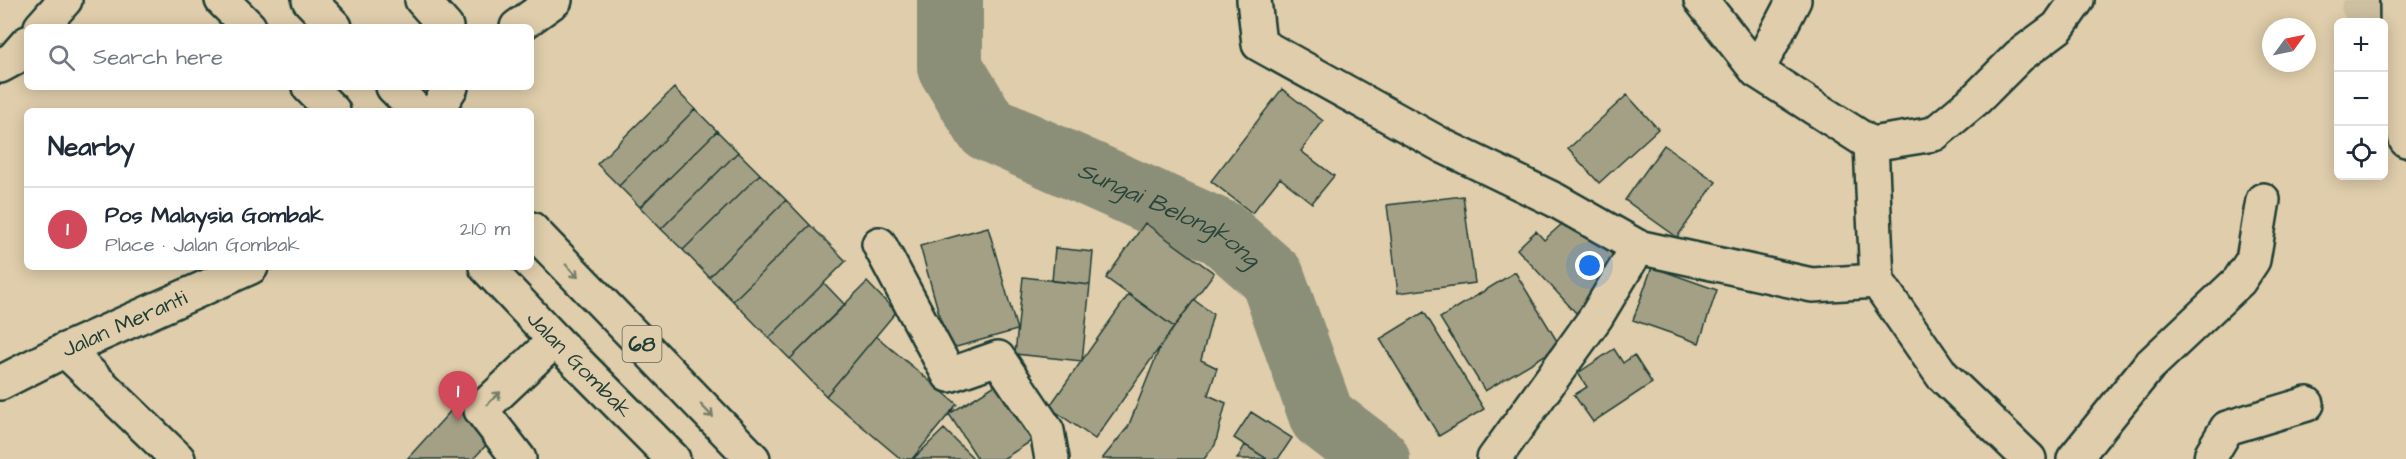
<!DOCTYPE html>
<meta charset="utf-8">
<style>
body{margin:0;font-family:"Architects Daughter",sans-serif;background:#f2f2f3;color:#1f2937}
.controls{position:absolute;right:18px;top:18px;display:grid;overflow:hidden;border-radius:9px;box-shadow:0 3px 15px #0003}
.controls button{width:54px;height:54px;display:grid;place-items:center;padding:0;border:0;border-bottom:2px solid #e0e1e3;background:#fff;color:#1f2937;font:30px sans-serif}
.compass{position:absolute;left:2262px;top:18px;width:54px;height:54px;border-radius:50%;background:#fff;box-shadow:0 3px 15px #0003;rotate:57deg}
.you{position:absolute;left:1590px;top:266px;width:21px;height:21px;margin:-15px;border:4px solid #fff;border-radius:50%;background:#1a73e8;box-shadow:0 0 0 9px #1a73e833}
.badge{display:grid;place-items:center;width:39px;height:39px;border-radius:50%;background:#d1495b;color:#fff;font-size:20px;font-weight:700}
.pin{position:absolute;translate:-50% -50px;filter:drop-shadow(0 2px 3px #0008)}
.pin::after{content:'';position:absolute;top:32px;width:21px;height:18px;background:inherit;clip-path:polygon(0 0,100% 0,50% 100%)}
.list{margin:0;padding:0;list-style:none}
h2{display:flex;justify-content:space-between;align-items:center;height:78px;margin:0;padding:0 24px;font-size:26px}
h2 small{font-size:20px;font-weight:400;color:#747a83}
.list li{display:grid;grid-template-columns:39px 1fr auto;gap:18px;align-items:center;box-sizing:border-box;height:84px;padding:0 24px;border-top:2px solid #e0e1e3}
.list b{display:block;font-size:22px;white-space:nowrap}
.list p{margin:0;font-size:20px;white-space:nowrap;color:#747a83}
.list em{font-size:20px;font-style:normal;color:#747a83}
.icon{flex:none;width:33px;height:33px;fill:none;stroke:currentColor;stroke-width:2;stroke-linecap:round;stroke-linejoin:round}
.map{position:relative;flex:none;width:2406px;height:459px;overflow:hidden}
.search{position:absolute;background:#fff;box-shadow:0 3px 15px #0003;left:24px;top:24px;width:510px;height:66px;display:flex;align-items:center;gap:15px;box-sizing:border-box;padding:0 21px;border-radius:9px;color:#747a83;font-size:22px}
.panel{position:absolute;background:#fff;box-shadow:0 3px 15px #0003;left:24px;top:108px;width:510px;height:162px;border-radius:9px}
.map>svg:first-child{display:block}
.built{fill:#cdc0a0}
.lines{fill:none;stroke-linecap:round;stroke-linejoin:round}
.river{stroke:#8c8f78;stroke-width:66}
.building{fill:#a4a086;stroke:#1f3d34;stroke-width:1.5}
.minor-casing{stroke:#1f3d34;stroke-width:38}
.major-casing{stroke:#1f3d34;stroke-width:38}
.minor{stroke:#dfcdab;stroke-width:33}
.major{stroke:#dfcdab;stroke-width:33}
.oneway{stroke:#757e6a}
.labels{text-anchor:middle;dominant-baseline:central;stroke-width:5;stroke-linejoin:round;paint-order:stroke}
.shield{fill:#dfcdab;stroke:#596858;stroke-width:1.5}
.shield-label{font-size:21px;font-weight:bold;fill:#1f3d34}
.street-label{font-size:22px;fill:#1f3d34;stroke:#dfcdab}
.water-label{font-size:24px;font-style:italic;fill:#2a453b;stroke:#dfcdab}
</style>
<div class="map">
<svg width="2406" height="459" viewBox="0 0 2406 459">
<rect width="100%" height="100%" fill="#dfcdab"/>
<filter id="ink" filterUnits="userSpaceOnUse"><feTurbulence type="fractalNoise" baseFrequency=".0167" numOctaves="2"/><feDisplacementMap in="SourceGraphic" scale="12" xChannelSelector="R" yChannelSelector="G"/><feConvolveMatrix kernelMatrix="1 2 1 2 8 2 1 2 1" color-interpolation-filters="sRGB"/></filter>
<g filter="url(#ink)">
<!-- built -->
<path class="built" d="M2343,0H2406V156L2384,106V22H2347L2341,9Z"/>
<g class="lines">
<!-- river -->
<path class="river" id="s1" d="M950,0V67L987,128L1222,233L1272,277L1322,417L1377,459"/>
</g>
<!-- building -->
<path class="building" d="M674,88L695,109L619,186L597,164Z
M1282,89L1323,121L1301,151L1334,176L1312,203L1280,178L1252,213L1211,181Z
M1627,95L1658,129L1599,183L1568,149Z
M695,109L717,131L640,207L619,186Z
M717,131L738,152L661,229L640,207Z
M1664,145L1716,182L1677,237L1625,200Z
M738,152L760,174L683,250L661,229Z
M760,174L786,200L709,277L683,250Z
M1463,196L1475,283L1398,293L1387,205Z
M786,200L810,225L733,301L709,277Z
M1577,217L1619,262L1596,295L1576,313L1517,249L1536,231L1544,240L1563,223L1566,227Z
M1145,223L1214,273L1174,327L1106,278Z
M810,225L846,261L769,338L733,301Z
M988,227L1017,330L949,349L920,246Z
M1055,248L1093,252L1090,285L1052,281Z
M1652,267L1717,290L1699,343L1633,320Z
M1515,272L1560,346L1485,391L1440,318Z
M1023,277L1090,285L1082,361L1015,354Z
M867,282L896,312L826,396L790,359Z
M824,283L845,305L790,359L769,338Z
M1129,294L1174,327L1095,439L1049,407Z
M1194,300L1213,314L1201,360L1217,368L1208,395L1226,403L1215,445L1204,459H1102L1128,427L1160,347Z
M1424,312L1484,409L1439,436L1380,339Z
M876,336L957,404L912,459H901L826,396Z
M1614,349L1623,363L1634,355L1652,383L1593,422L1574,395L1587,387L1578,373Z
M1000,382L1036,438L1003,459H978L949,414Z
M456,405L494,437L473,459H407Z
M1251,412L1292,438L1278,459H1267L1234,438Z
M944,429L974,459H913Z
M1245,445L1267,459H1237Z"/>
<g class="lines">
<!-- minor casing -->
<g class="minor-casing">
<g id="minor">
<path d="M422,0L446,27"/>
<path d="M1254,0L1259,44L1445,147L1555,200L1638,247L1812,285L1877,281"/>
<path d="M1701,0L1757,71L1871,144L1934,134L1976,99L2019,56L2058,27L2077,0"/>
<path d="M2397,0L2398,103L2406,140"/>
<path d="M41,27L65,0"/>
<path d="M517,27L555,0"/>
<path d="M0,66L13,59L27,43"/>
<path d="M1757,71L1794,0"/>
<path d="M436,111L451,87"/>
<path d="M1871,144L1877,281L1942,375L2029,459"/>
<path d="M879,244L949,375L998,358L1047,431L1052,459"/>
<path d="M65,350L178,459"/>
<path id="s2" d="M0,383L65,350L251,267"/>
<path d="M519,459L481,410L555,340"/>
<path d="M1494,459L1596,317L1638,247"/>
<path d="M2074,459L2148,367L2239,281L2253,260L2263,200"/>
<path d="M2211,459L2212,453L2227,428L2307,404"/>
</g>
</g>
<!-- major casing -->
<g class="major-casing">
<g id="major">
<path d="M222,0L249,27"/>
<path d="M309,0L335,27"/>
<path d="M309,87L333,111"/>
<path d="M393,87L417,111"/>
<path d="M531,229L753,459"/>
<path id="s3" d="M486,267L555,340L673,459"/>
</g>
</g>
<!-- minor -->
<use href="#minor" class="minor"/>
<!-- major -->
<use href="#major" class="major"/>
</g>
<!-- one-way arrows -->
<defs><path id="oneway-shaft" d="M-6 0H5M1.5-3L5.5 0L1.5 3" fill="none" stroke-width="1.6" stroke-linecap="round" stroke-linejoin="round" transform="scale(1.5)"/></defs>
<g class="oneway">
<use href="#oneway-shaft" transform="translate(572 271) rotate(46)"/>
<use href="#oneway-shaft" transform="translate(494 398) rotate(-43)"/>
<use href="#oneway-shaft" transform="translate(707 411) rotate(46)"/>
</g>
</g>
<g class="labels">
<!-- shield labels -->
<rect class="shield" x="622.5" y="326" width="39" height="36" rx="4.5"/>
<g class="shield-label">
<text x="642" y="344">68</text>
</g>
<!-- street labels -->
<g class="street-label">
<text stroke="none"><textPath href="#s2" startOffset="138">Jalan Meranti</textPath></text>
<text stroke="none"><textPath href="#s3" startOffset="135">Jalan Gombak</textPath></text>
</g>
<!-- water labels -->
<g class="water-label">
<text stroke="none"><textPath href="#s1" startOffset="340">Sungai Belongkong</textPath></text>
</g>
</g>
</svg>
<div class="controls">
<button>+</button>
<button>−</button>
<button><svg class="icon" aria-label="locate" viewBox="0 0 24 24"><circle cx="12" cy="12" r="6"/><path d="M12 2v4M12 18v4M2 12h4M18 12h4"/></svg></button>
</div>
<svg class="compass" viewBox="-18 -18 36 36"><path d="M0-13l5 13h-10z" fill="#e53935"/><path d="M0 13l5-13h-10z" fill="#747a83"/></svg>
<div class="you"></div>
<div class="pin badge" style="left:458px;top:421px">1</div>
<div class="search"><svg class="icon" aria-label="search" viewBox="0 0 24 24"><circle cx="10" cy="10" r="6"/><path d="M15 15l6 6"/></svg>Search here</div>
<section class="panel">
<h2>Nearby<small></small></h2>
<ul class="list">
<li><span class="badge">1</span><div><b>Pos Malaysia Gombak</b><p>Place · Jalan Gombak</p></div><em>210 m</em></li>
</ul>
</section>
</div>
